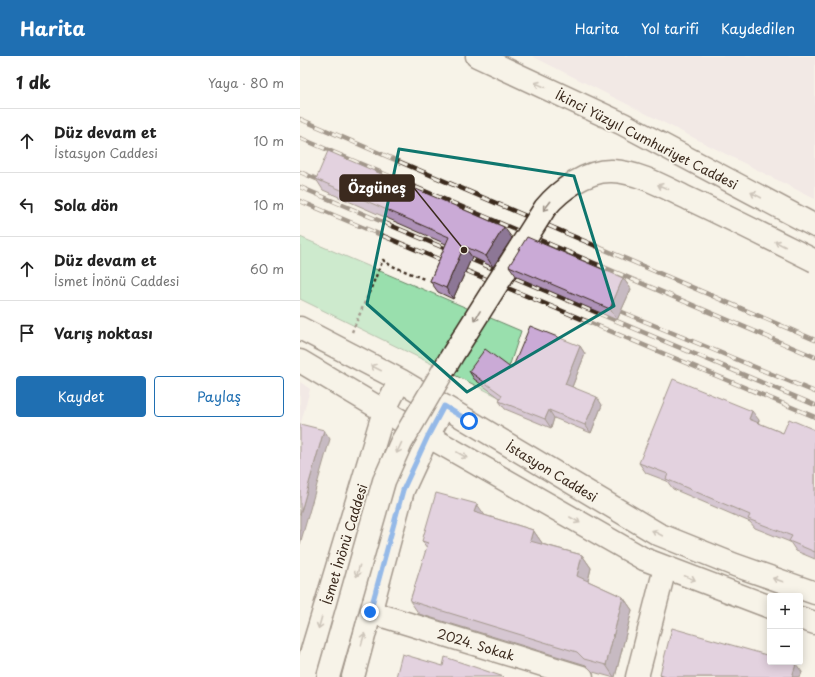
<!DOCTYPE html>
<html lang="tr">
<meta charset="utf-8">
<style>
body{margin:0;font-family:"Playpen Sans",sans-serif;background:#f6f6f6;color:#222}
.controls{position:absolute;right:12px;bottom:12px;display:grid;overflow:hidden;border-radius:4px;box-shadow:0 2px 10px #0003}
.controls button{width:36px;height:36px;display:grid;place-items:center;padding:0;border:0;border-bottom:1px solid #e0e0e0;background:#fff;color:#222;font:20px sans-serif}
.stop{position:absolute;width:12px;height:12px;margin:-9px;border:3px solid #1a73e8;border-radius:50%;background:#fff}
.stop.end{background:#1a73e8;border-color:#fff;box-shadow:0 1px 4px #0008}
.list{margin:0;padding:0;list-style:none}
h2{display:flex;justify-content:space-between;align-items:center;height:52px;margin:0;padding:0 16px;font-size:17px}
h2 small{font-size:13px;font-weight:400;color:#767676}
.list li{display:grid;grid-template-columns:26px 1fr auto;gap:12px;align-items:center;box-sizing:border-box;height:64px;padding:0 16px;border-top:1px solid #e0e0e0}
.list b{display:block;font-size:15px;white-space:nowrap}
.list p{margin:0;font-size:13px;white-space:nowrap;color:#767676}
.list em{font-size:13px;font-style:normal;color:#767676}
.actions{display:flex;gap:8px;padding:12px 16px}
.actions a{flex:1;padding:9px 0;border:1px solid #1f6fb2;border-radius:4px;text-align:center;font-size:14px;color:#1f6fb2}
.actions .main{background:#1f6fb2;color:#fff}
.icon{flex:none;width:22px;height:22px;fill:none;stroke:currentColor;stroke-width:2;stroke-linecap:round;stroke-linejoin:round}
.map{position:relative;flex:none;width:515px;height:621px;overflow:hidden}
header{display:flex;align-items:center;gap:24px;box-sizing:border-box;height:56px;padding:0 20px;background:#1f6fb2;color:#fff}
header strong{font-size:19px}
nav{display:flex;gap:22px;margin-inline-start:auto;font-size:14px}
main{display:flex}
aside{flex:1;background:#fff}
.map>svg:first-child{display:block}
.built{fill:#eadde3}
.green{fill:#99dfad;stroke:#6a8466}
.lines{fill:none;stroke-linecap:round;stroke-linejoin:round}
.minor-casing{stroke:#3b2a1e;stroke-width:25}
.major-casing{stroke:#3b2a1e;stroke-width:25}
.path{stroke:#3b2a1e;stroke-width:2.5;stroke-dasharray:3 3;stroke-linecap:butt}
.minor{stroke:#f7f3e8;stroke-width:22}
.major{stroke:#f7f3e8;stroke-width:22}
.rail-casing{stroke:#3b2a1e;stroke-width:4.5}
.rail{stroke:#f7f3e8;stroke-width:3;stroke-dasharray:9;stroke-linecap:butt}
.major-bridge-casing{stroke:#3b2a1e;stroke-width:25;stroke-linecap:butt}
.major-bridge{stroke:#f7f3e8;stroke-width:22}
.wall{fill:#ae92b8;stroke:#3b2a1e}
.shaded-wall{fill:#8d7796;stroke:#3b2a1e}
.building{fill:#caaad6;stroke:#3b2a1e}
.oneway{stroke:#998e83}
.route{stroke:#1a73e8;stroke-width:5}
.marked{fill:none;stroke:#0f766e;stroke-width:3;stroke-linejoin:round}
.labels{text-anchor:middle;dominant-baseline:central;stroke-width:4;stroke-linejoin:round;paint-order:stroke}
.street-label{font-size:13px;fill:#3b2a1e;stroke:#f7f3e8}
.leader{fill:none;stroke:#3b2a1e;stroke-width:1.5}
.callout-dot{fill:#3b2a1e;stroke:#f7f3e8;stroke-width:1.5}
.callout{fill:#3b2a1e;stroke:#3b2a1e;stroke-width:1.5}
.callout-label{font-size:14px;text-anchor:middle;font-weight:bold;fill:#fff}
</style>
<header>
<strong>Harita</strong>
<nav><a>Harita</a><a>Yol tarifi</a><a>Kaydedilen</a></nav>
</header>
<main>
<aside>
<h2>1 dk<small>Yaya · 80 m</small></h2>
<ul class="list">
<li><svg class="icon" aria-label="ahead" viewBox="0 0 24 24"><path d="M12 20V5M6 11l6-6 6 6"/></svg><div><b>Düz devam et</b><p>İstasyon Caddesi</p></div><em>10 m</em></li>
<li><svg class="icon" aria-label="left" viewBox="0 0 24 24"><path d="M17 20v-9H6M10 6l-5 5 5 5"/></svg><div><b>Sola dön</b></div><em>10 m</em></li>
<li><svg class="icon" aria-label="ahead" viewBox="0 0 24 24"><path d="M12 20V5M6 11l6-6 6 6"/></svg><div><b>Düz devam et</b><p>İsmet İnönü Caddesi</p></div><em>60 m</em></li>
<li><svg class="icon" aria-label="arrive" viewBox="0 0 24 24"><path d="M6 21V4h12l-3 4 3 4H6"/></svg><div><b>Varış noktası</b></div></li>
</ul>
<div class="actions"><a class="main">Kaydet</a><a>Paylaş</a></div>
</aside>
<div class="map">
<svg width="515" height="621" viewBox="0 0 515 621">
<rect width="100%" height="100%" fill="#f7f3e8"/>
<filter id="ink" filterUnits="userSpaceOnUse"><feTurbulence type="fractalNoise" baseFrequency=".025" numOctaves="2"/><feDisplacementMap in="SourceGraphic" scale="8" xChannelSelector="R" yChannelSelector="G"/><feConvolveMatrix kernelMatrix="1 2 1 2 8 2 1 2 1" color-interpolation-filters="sRGB"/></filter>
<g filter="url(#ink)">
<!-- built -->
<path class="built" d="M232,0H515V143Z
M0,326L10,333L0,370Z"/>
<!-- green -->
<path class="green" d="M0,181L221,275L199,341L0,243Z"/>
<g class="lines">
<!-- minor casing -->
<g class="minor-casing">
<path id="minor" d="M70,556L282,621
M337,621L365,512"/>
</g>
<!-- major casing -->
<g class="major-casing">
<path id="major" d="M177,0L323,68L515,170
M0,272L100,324L358,478L435,509L515,537
M0,305L84,355L344,503L470,551
M500,562L515,567
M4,621L84,355L100,324
M53,621L103,434L128,380L144,350"/>
</g>
<!-- path -->
<path class="path" d="M52,276L83,204L90,209L124,223"/>
<!-- minor -->
<use href="#minor" class="minor"/>
<!-- major -->
<use href="#major" class="major"/>
<!-- rail casing -->
<g class="rail-casing">
<path id="rail" d="M0,63L515,284
M0,82L515,301
M0,116L26,127
M0,131L515,349
M0,145L515,361
M189,198L220,212
M310,251L515,336"/>
</g>
<!-- rail -->
<use href="#rail" class="rail"/>
<!-- major-bridge casing -->
<g class="major-bridge-casing">
<path id="major-bridge" d="M28,621L84,425L101,387L153,298L245,152C260,134 287,114 312,115C339,116 366,132 389,143C432,163 473,184 515,205"/>
</g>
<!-- major-bridge -->
<use href="#major-bridge" class="major-bridge"/>
</g>
<!-- wall -->
<path class="wall" d="M16,123L212,182L193,211L172,201L153,243L138,236L130,225L146,188L23,134Z
M209,210L323,222L331,233L317,264L217,221Z
M280,290L285,298L272,331L302,349L291,377L254,362L251,372L205,353L199,345L200,342L174,323L169,315L212,313Z
M459,364L458,367L483,377L515,374V503L496,495L490,486L455,472L450,466L373,433L367,425L346,417L339,407Z
M184,459L233,474L242,487V488L282,499L291,512L288,525L323,541L332,554L315,621H311L293,616L286,609L119,558L110,545L127,492L122,485Z
M502,616L500,621H361L360,618Z"/>
<!-- shaded-wall -->
<path class="shaded-wall" d="M204,171L212,182L193,211L186,200Z
M164,190L172,201L153,243L146,232Z
M323,222L331,233L317,264L310,253Z
M280,290L285,298L270,336L265,328Z
M297,341L302,349L291,377L285,369Z
M249,354L254,362L251,372L245,363Z
M452,355L459,364L456,373L449,363Z
M24,374L30,383L0,488V459Z
M177,448L186,461L174,456Z
M233,474L242,487L239,498L230,485Z
M282,499L291,512L286,533L277,520Z
M323,541L332,554L315,621H314L306,609Z
M496,608L502,616L500,621H492Z"/>
<!-- building -->
<path class="building" d="M28,95L204,171L186,200L164,190L146,232L130,225L149,181L16,123Z
M227,181L323,222L310,253L209,210Z
M230,270L280,290L265,328L297,341L285,369L249,354L245,363L199,345L202,339L169,315L185,293L212,313Z
M373,323L452,355L449,363L483,377L489,363L515,374V496L489,485L492,480L448,463L450,459L366,423L368,418L339,407Z
M0,368L24,374L0,459Z
M136,437L177,448L174,456L233,474L230,485L282,499L277,520L323,541L306,609L284,603L277,596L110,545L128,487L122,485Z
M372,572L470,600V606H490L496,608L492,621H366V620L360,618Z
M102,598L143,610L145,601L204,621H96Z"/>
<!-- one-way arrows -->
<defs><path id="oneway-shaft" d="M-6 0H5M1.5-3L5.5 0L1.5 3" fill="none" stroke-width="1.6" stroke-linecap="round" stroke-linejoin="round"/></defs>
<g class="oneway">
<use href="#oneway-shaft" transform="translate(240 29) rotate(-155)"/>
<use href="#oneway-shaft" transform="translate(363 131) rotate(-157)"/>
<use href="#oneway-shaft" transform="translate(456 139) rotate(-152)"/>
<use href="#oneway-shaft" transform="translate(247 150) rotate(128)"/>
<use href="#oneway-shaft" transform="translate(480 188) rotate(-153)"/>
<use href="#oneway-shaft" transform="translate(177 260) rotate(122)"/>
<use href="#oneway-shaft" transform="translate(76 312) rotate(-153)"/>
<use href="#oneway-shaft" transform="translate(99 392) rotate(115)"/>
<use href="#oneway-shaft" transform="translate(162 399) rotate(30)"/>
<use href="#oneway-shaft" transform="translate(275 464) rotate(30)"/>
<use href="#oneway-shaft" transform="translate(357 477) rotate(-152)"/>
<use href="#oneway-shaft" transform="translate(58 515) rotate(106)"/>
<use href="#oneway-shaft" transform="translate(390 522) rotate(22)"/>
<use href="#oneway-shaft" transform="translate(478 524) rotate(-161)"/>
<use href="#oneway-shaft" transform="translate(20 567) rotate(106)"/>
<use href="#oneway-shaft" transform="translate(63 583) rotate(-75)"/>
</g>
</g>
<g class="lines" filter="url(#ink)">
<!-- route -->
<path class="route" d="M70,556L103,434L128,380L144,350L169,365"/>
</g>
<!-- marked area -->
<path d="M0 0H515V621H0ZM99,93L274,120L314,250L167,336L67,248Z" fill="#f7f3e8" fill-opacity=".55" fill-rule="evenodd"/>
<path class="marked" d="M99,93L274,120L314,250L167,336L67,248Z"/>
<g class="labels">
<!-- street labels -->
<g class="street-label">
<text transform="translate(347 83) rotate(27)">İkinci Yüzyıl Cumhuriyet Caddesi</text>
<text transform="translate(252 415) rotate(31)">İstasyon Caddesi</text>
<text transform="translate(44 488) rotate(-73)">İsmet İnönü Caddesi</text>
<text transform="translate(176 588) rotate(17)">2024. Sokak</text>
</g>
</g>
<!-- callouts -->
<path class="leader" d="M164 194L114 132"/>
<circle class="callout-dot" cx="164" cy="194" r="4"/>
<rect class="callout" x="40" y="119" width="74" height="26" rx="4"/>
<g class="callout-label">
<text x="77" y="137">Özgüneş</text>
</g>
</svg>
<div class="controls">
<button>+</button>
<button>−</button>
</div>
<div class="stop" style="left:169px;top:365px"></div>
<div class="stop end" style="left:70px;top:556px"></div>
</div>
</main>
